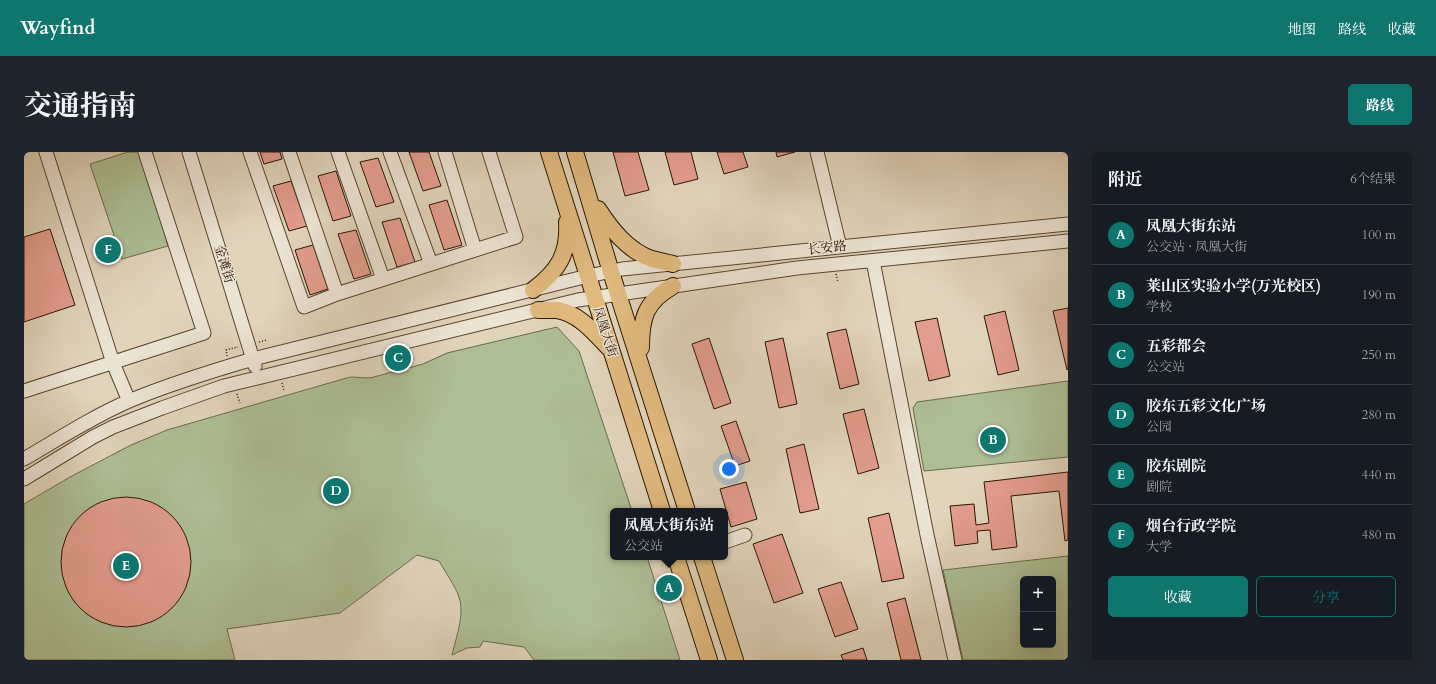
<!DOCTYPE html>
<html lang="zh">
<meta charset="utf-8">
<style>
body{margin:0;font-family:Cardo,"Noto Serif SC",serif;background:#20242c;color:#f1f3f6}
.controls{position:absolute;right:12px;bottom:12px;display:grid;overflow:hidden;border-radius:6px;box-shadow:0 4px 16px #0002}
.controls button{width:36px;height:36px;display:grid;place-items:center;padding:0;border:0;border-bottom:1px solid #363941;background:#171b24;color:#f1f3f6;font:20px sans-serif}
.you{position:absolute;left:705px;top:317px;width:14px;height:14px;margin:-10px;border:3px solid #fff;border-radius:50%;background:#1a73e8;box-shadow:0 0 0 6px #1a73e833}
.badge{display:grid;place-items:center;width:26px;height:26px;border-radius:50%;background:#0f766e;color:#fff;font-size:13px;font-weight:700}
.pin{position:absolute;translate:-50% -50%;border:2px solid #fff;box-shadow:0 1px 4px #0006}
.popup{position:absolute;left:586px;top:356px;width:118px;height:52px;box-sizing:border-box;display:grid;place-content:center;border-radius:6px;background:#171b24;filter:drop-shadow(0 1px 3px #0005);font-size:13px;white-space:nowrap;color:#9ea1a6}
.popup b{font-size:15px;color:#f1f3f6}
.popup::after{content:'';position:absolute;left:50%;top:100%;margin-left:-8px;border:8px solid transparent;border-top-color:#171b24}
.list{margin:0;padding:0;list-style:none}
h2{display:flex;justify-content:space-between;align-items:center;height:52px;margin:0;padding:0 16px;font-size:17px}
h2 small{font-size:13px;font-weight:400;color:#9ea1a6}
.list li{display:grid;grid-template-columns:26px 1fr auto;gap:12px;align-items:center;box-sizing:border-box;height:60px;padding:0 16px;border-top:1px solid #363941}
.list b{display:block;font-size:15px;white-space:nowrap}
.list p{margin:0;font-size:13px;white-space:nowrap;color:#9ea1a6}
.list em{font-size:13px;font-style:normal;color:#9ea1a6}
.actions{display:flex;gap:8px;padding:12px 16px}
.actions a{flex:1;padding:9px 0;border:1px solid #0f766e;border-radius:6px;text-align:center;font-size:14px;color:#0f766e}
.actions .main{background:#0f766e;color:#fff}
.map{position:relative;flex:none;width:1044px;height:508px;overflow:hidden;border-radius:6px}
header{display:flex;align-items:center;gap:24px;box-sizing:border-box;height:56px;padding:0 20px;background:#0f766e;color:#fff}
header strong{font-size:19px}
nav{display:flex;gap:22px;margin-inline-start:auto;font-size:14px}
.intro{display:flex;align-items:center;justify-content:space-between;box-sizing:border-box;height:96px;padding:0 24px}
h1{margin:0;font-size:28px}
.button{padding:10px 18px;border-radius:6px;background:#0f766e;color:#fff;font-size:14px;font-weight:700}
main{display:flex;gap:24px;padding:0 24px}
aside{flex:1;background:#171b24;border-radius:6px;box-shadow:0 4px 16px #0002}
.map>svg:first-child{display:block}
.green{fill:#adbe94;stroke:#6c6a4a;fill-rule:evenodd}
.building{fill:#e39d8e;stroke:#2c1600}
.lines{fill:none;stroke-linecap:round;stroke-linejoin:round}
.minor-casing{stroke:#59462f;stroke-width:15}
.major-casing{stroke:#2c1600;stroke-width:18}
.path{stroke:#2c1600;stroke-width:1.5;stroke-dasharray:1 2;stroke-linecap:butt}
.minor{stroke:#ebe3d3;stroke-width:13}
.major{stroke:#e0ba7e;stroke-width:16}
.labels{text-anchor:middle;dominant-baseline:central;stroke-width:3;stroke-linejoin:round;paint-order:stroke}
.street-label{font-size:13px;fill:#2c1600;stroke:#ebe3d3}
</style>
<header>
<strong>Wayfind</strong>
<nav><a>地图</a><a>路线</a><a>收藏</a></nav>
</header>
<div class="intro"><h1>交通指南</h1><a class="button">路线</a></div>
<main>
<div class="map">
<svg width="1044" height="508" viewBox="0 0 1044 508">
<rect width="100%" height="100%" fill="#e0d4bb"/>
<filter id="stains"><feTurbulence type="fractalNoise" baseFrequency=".005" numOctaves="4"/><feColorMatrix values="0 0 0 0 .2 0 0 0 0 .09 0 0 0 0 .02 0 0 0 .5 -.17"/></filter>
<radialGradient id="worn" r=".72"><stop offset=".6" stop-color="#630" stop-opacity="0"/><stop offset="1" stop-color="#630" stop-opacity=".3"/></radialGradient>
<!-- green -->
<path class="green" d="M104,0H116L144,94L98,107L66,12Z
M533,175L555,199L608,359H589V405H623L656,508H510L500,495L459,489L456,495L443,496L428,503C432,485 441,463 435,445C432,435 420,418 415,409L393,403L316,461L203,477L211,508H0V352L46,325L107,293L143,278L326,225L346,226L399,212L423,201Z
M1044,229V305L900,319L889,256L893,250Z
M1044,404V508H939L919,418ZM999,427H1029V493H999Z"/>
<!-- building -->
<path class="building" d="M236,0H256L258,7L240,12Z
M385,0H405L417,34L399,39Z
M589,0H614L625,38L601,44Z
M641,0H667L674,27L650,33Z
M693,0H719L724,15L700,22Z
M752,0H771L753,5Z
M354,6L370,50L352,55L336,10Z
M312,19L327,64L309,69L294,24Z
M267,29L283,74L265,79L249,34Z
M423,48L438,93L420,98L405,53Z
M376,66L391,110L373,115L358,70Z
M26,77L51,153L0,170V85Z
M332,78L347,122L330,127L314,82Z
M289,93L304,137L286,143L271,98Z
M1044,156V217L1043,218L1029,159Z
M981,159L995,218L974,223L960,164Z
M913,166L926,224L905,229L891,170Z
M822,177L835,232L816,237L803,181Z
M685,186L707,251L690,257L668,192Z
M759,186L773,252L755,256L741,190Z
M840,257L855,316L834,322L819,262Z
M712,269L726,309L711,314L697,274Z
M780,292L795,357L776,361L762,297Z
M1044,320V388L1041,389L1035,339L987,344L993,395L968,398L966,378L953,379L954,391L931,394L926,354L950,352L952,373L965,371L960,330Z
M722,330L733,367L707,375L696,337Z
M37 410a65 65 0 1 1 130 0a65 65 0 1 1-130 0Z
M865,361L880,426L858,430L844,366Z
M758,382L779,441L750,451L729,392Z
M817,430L834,477L811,485L794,437Z
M881,446L897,508H877L863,451Z
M839,496L843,508H819L817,503Z"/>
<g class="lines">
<!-- minor casing -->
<g class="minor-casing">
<path id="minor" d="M22,0L89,211L105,249
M165,0L231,214
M226,0L280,155L313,142L265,0
M314,0L359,127
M366,0L407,112
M421,0L451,98
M793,0L816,95
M849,109L903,383L931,508
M313,142L492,85L465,0
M0,239L180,181L121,0
M0,307C34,287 68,265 105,249C145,232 188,219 229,207L564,124L598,117L1044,72
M0,327L69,285L89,275L138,256L200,234L554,148L773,116L1044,89
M701,390L721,383"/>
</g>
<!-- major casing -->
<g class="major-casing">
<path id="major" d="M525,0L638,359
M551,0L587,120L663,359
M574,57C587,77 604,99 628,107C635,109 642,110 649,112
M509,138C534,119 545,102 543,70
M514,158C520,158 527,158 533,158C554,161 570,180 584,195
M617,196C617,166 621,150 649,134
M652,405L685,508
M678,405L711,508"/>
</g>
<!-- path -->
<path class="path" d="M812,122L814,130
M235,190L243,188
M203,204L202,198L214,195
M258,231L260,239
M213,242L216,251"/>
<!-- minor -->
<use href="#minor" class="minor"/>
<!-- major -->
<use href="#major" class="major"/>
</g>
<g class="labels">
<!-- street labels -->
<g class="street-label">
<text transform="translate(803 96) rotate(-6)">长安路</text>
<text transform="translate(200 112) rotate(73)">金滩街</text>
<text transform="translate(581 180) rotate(72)">凤凰大街</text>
</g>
</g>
<rect width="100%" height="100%" filter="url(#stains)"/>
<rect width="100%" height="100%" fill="url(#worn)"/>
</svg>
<div class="controls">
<button>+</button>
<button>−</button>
</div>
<div class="you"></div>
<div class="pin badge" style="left:645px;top:436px">A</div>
<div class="popup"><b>凤凰大街东站</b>公交站</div>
<div class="pin badge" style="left:969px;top:288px">B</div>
<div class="pin badge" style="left:374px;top:206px">C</div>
<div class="pin badge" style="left:312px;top:339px">D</div>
<div class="pin badge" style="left:102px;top:414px">E</div>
<div class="pin badge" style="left:84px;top:98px">F</div>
</div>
<aside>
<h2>附近<small>6个结果</small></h2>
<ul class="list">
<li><span class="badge">A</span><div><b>凤凰大街东站</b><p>公交站 · 凤凰大街</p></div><em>100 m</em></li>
<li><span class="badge">B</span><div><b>莱山区实验小学(万光校区)</b><p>学校</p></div><em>190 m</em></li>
<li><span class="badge">C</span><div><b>五彩都会</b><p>公交站</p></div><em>250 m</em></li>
<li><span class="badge">D</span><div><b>胶东五彩文化广场</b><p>公园</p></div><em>280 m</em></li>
<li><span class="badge">E</span><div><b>胶东剧院</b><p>剧院</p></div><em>440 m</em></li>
<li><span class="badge">F</span><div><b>烟台行政学院</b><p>大学</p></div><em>480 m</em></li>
</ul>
<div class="actions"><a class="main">收藏</a><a>分享</a></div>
</aside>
</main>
